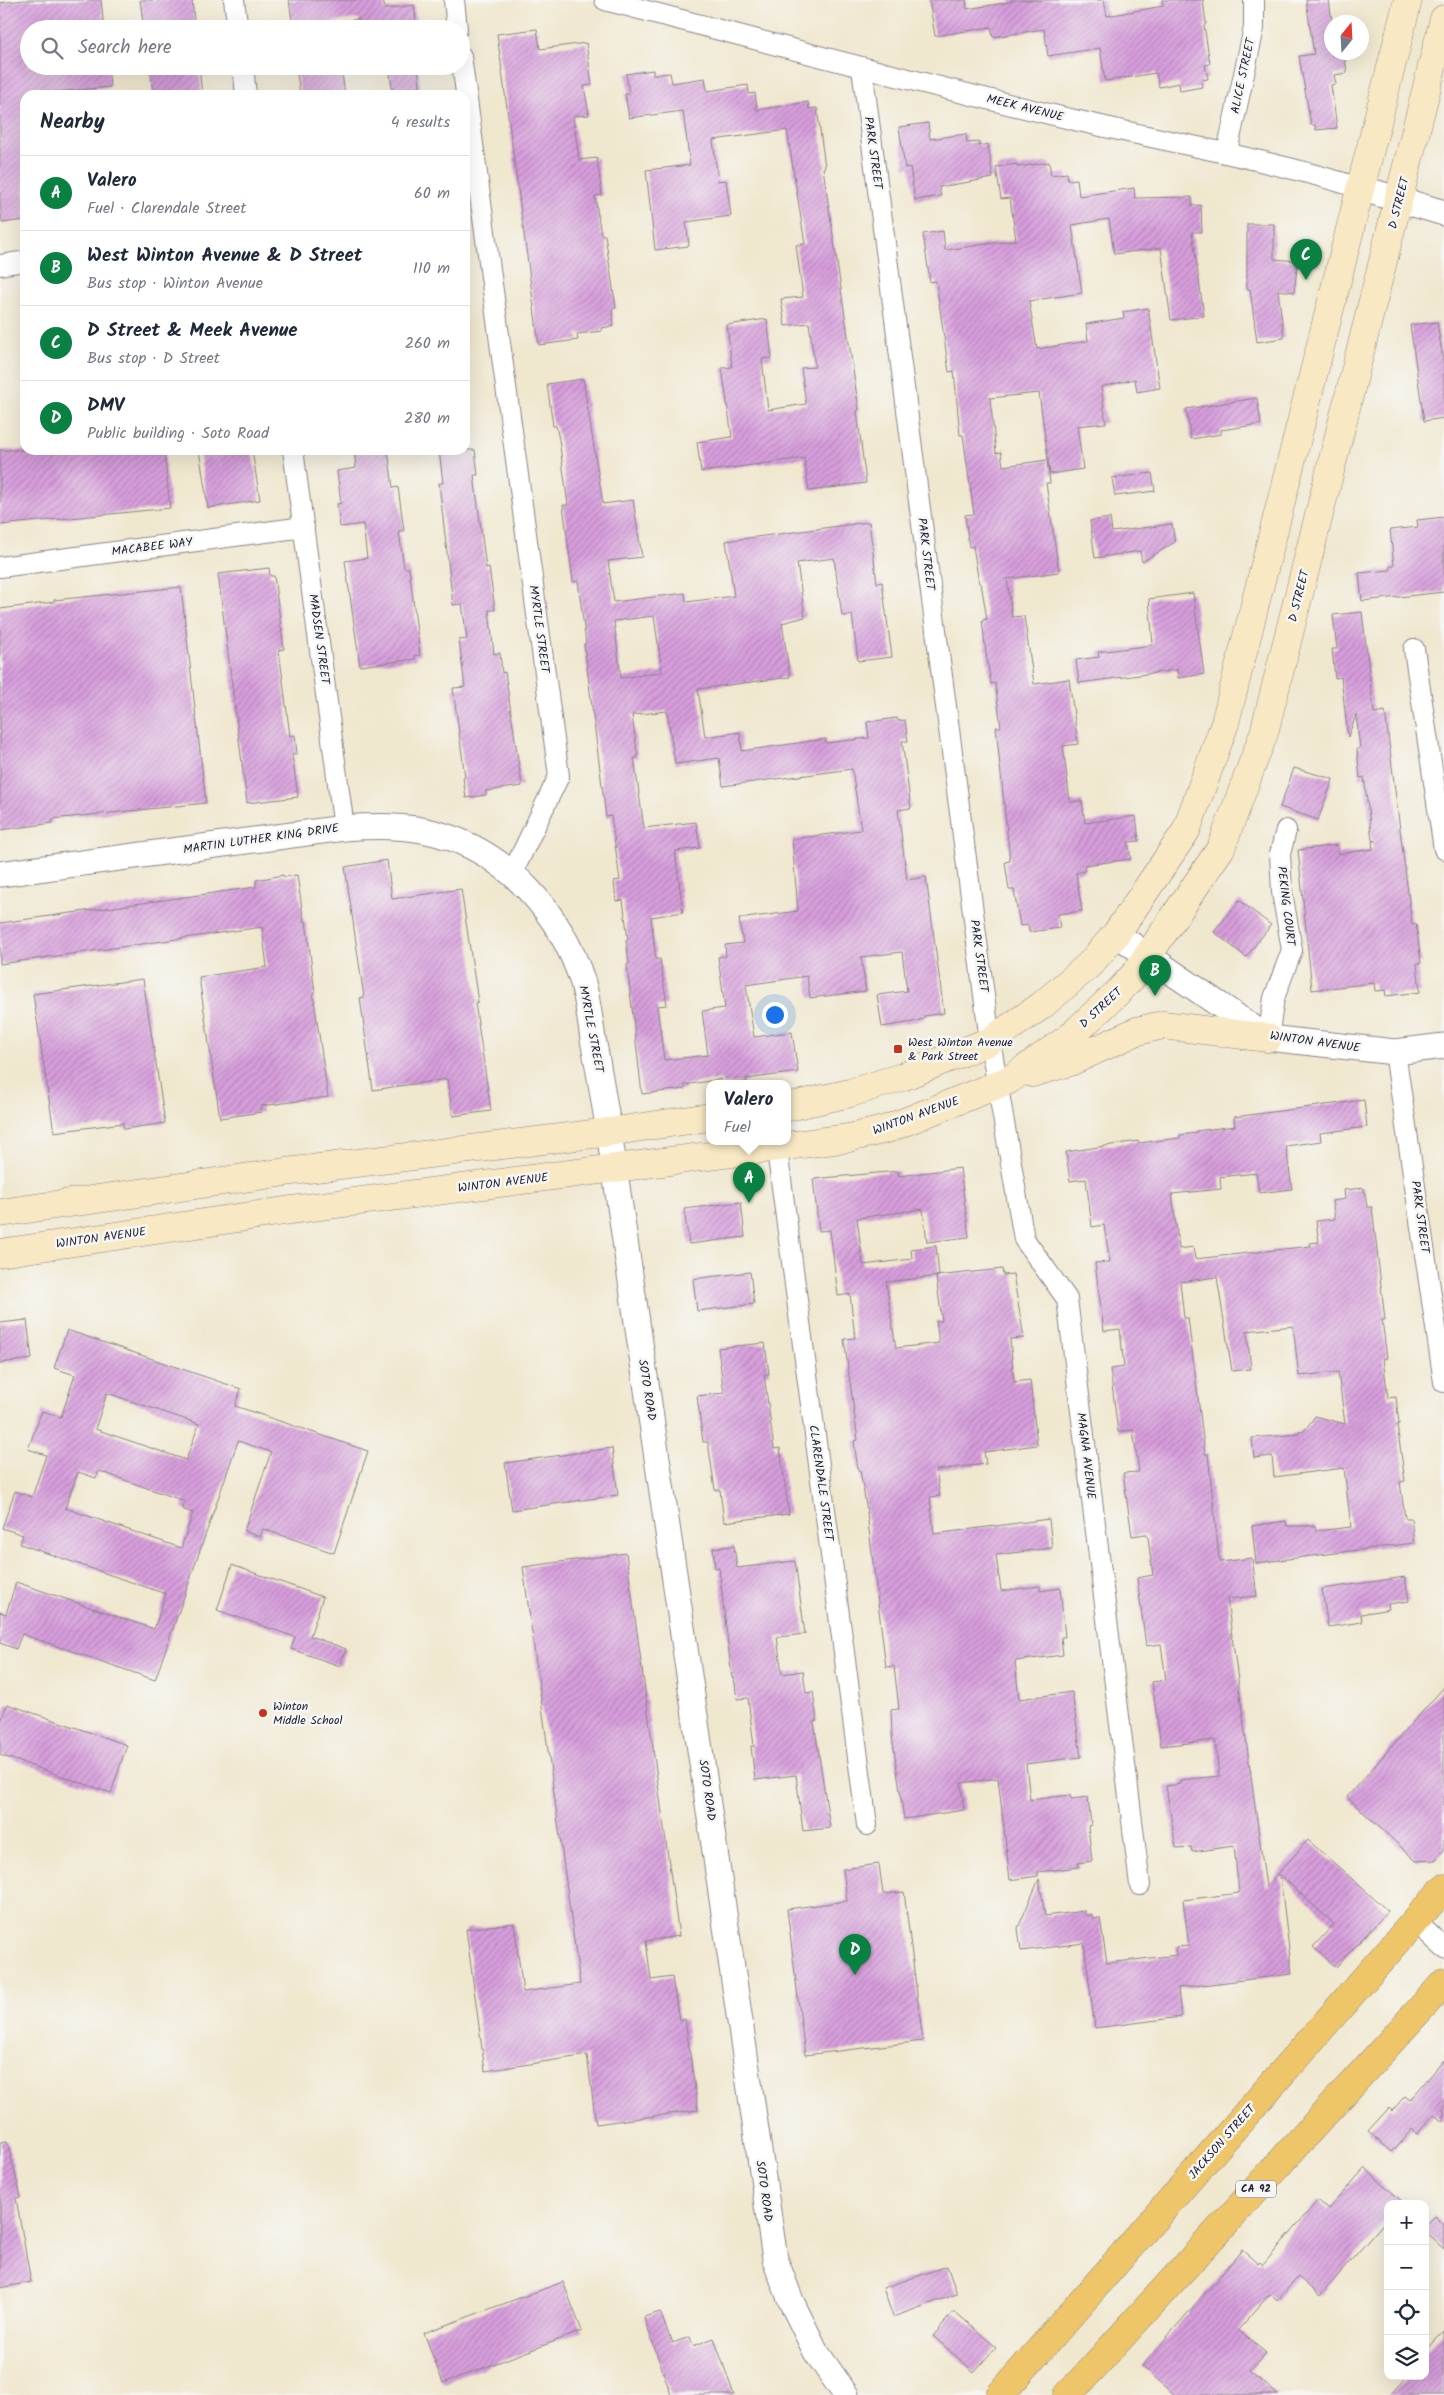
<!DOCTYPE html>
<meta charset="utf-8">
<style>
body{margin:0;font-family:Kalam,sans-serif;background:#f2f2f3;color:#1f2937}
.controls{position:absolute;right:15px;bottom:15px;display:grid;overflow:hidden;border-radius:10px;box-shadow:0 5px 20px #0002}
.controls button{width:45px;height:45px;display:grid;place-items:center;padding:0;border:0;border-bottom:1px solid #e0e1e3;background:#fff;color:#1f2937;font:25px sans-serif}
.compass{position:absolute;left:1324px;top:15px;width:45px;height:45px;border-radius:50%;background:#fff;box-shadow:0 5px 20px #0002;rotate:18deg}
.you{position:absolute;left:774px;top:1014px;width:18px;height:18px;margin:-12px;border:4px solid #fff;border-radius:50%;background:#1a73e8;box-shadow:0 0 0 8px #1a73e833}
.badge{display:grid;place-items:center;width:32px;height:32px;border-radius:50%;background:#0b8043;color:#fff;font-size:16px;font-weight:700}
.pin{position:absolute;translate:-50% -41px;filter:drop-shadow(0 1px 2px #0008)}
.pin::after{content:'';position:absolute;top:26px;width:18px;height:15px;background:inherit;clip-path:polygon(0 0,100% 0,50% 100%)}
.popup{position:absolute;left:706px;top:1080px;width:85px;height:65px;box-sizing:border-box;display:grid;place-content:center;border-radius:10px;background:#fff;filter:drop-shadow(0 1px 4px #0005);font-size:16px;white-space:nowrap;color:#747a83}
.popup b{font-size:19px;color:#1f2937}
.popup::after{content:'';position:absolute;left:50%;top:100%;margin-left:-10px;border:10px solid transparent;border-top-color:#fff}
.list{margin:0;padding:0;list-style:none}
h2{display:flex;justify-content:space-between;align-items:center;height:65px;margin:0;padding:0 20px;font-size:21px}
h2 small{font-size:16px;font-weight:400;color:#747a83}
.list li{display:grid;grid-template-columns:32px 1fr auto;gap:15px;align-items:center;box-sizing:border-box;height:75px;padding:0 20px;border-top:1px solid #e0e1e3}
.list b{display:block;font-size:19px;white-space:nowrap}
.list p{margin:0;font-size:16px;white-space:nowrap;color:#747a83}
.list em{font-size:16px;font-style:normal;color:#747a83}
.icon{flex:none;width:28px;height:28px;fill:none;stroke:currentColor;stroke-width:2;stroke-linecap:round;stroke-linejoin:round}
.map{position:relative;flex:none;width:1444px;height:2395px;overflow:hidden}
.search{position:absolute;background:#fff;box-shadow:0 5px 20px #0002;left:20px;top:20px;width:450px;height:55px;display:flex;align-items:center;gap:12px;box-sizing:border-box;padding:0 18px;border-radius:28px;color:#747a83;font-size:19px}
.panel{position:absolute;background:#fff;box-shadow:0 5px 20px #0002;left:20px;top:90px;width:450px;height:365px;border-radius:15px}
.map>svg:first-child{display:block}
.building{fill:url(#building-hatch);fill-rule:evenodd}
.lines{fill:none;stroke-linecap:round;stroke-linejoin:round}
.minor-casing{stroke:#898485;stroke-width:22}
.tertiary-casing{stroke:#898485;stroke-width:27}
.secondary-casing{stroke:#898485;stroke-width:29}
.primary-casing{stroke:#898485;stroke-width:29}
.minor{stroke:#fff;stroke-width:20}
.tertiary{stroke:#fff;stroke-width:25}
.secondary{stroke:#f8e8c3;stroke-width:28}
.primary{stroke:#eec569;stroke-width:28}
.poi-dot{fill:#c8321e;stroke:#f6f6f2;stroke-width:2}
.labels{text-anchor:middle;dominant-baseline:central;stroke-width:5;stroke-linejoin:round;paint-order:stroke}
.shield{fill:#f6f6f2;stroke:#626272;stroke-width:1}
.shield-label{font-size:11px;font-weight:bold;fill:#22223b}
.street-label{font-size:12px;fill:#22223b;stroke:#f6f6f2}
.poi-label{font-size:12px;fill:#22223b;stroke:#f6f6f2;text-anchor:start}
</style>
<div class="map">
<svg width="1444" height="2395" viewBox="0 0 1444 2395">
<defs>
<pattern id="building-hatch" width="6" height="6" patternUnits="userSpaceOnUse" patternTransform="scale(1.25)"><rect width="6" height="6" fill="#d89fdd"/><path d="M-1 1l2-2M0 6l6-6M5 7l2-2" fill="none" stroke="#af81b4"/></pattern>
</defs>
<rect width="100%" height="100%" fill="#f6f6f2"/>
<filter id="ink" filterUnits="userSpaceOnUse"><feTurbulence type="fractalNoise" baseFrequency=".02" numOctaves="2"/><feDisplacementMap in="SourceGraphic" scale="10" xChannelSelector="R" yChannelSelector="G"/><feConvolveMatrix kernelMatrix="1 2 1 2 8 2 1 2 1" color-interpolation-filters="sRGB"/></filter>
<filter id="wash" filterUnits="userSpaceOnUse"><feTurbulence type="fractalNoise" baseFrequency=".0096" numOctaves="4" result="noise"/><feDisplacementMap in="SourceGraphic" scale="20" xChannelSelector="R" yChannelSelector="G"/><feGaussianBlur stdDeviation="1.12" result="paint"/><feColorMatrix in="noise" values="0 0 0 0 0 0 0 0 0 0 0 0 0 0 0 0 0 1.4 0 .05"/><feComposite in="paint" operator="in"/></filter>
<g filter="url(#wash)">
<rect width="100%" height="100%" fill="#f0e7cf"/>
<g id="blocks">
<!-- building -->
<path class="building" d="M24,0H101L104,29H29V66H108L110,87L25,95V220L2,223L0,201V3Z
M140,0H192L195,29H144Z
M289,0H383L385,9L414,5L417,29H360L359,19L293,27Z
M929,0H966L967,9L1011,2V0H1104L1107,16L1163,6L1162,0H1203L1206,24L1204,25L1210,64L1205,65L1208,79L1201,80L1202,87L1180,91L1179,83L1159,87L1156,73L1105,81L1100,48L1048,56L1044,29L993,37L991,27L935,36Z
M1306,0H1329L1332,22V52H1344L1347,73L1334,75L1336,84L1331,85L1337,128L1316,130L1315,125H1311L1299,56L1314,54Z
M537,29L540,49L586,43L592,85L584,86L589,115L573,116L579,160L597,158L602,195L595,196L601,235H605L616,308L612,309L614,326L601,328L602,331L577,334L578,340L539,345L497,34Z
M150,66H199L202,95H153Z
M296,66H341L345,95H300Z
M389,66H418L421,95H393Z
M653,70V75L670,73L672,83L705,78L707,91L748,85L749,94L755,93L757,110L808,102L809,109L817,108L825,167L823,168L859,410L857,411L866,483L809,491L804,458L701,472L697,442L732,437L722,368L732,367L727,325L767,319L772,358L762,359L768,410L806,404L801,368L815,367L809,323L785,326L781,299L803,297L796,245L805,244L787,130L713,140L718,181L726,180L731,216L686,222L689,246L655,250L646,170L690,165L683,111L629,118L625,94H629L626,74Z
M928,123L930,139L966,134L967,143L979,142V146L988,144L993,178L939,187L941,196L915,200L910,167L905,168L899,127Z
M1049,162L1051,175L1067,173L1068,180L1077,179L1079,196L1134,188L1135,198L1192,197V206L1201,205L1202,232H1192L1204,316L1171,320L1161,248L1114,254L1109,219L1072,225L1082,293L1029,301L1037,349L1088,341L1086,324L1124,318L1123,312L1148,308L1160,388L1137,392L1135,379L1101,387L1106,423L1077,426L1083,469L1050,474L1039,393L990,398L996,453L1001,452L1003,466L1047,460L1050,483H1046L1059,572L1007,579L1012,617L1024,616L1034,684L1069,679L1078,744L1063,746L1070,802L1082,801L1085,823L1136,816L1139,841L1128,842L1131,859L1084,865L1085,871L1076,873L1082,911L1058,914L1060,928L1029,932L1028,925L1020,926L1014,890H1009L1005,862L1010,861L996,727H1001L995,683L991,684L986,653L982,620L987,619L981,583H979L973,546L969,547L965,515L974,514L963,435H960L954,371L949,372L936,281L930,282L923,234L943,231L945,250L1016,240L1010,198L1001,199L996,167L1017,164L1018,167Z
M1247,224H1274V259L1298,261L1294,292L1278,290L1284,338L1257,342L1250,289H1247Z
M1437,322L1444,366V418L1424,421L1410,325Z
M583,379L603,504L633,500L642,557L608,561L614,602L685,593L686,602L734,596L726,541L869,522L877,583L882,582L892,657L858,661L852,615L842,616L834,558L797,563L805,617L782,623L790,677L698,689L705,737L740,732L742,751L826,739V743L869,738L867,722L897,718L898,721L905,720L908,741H902L911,808L898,810L907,880L926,877L944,1013L924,1016V1019L913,1022L882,1027L877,995L907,991L902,952L861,957L866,991L810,998L807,976L746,985L754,1037L792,1032L798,1072L746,1079L747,1082L727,1084H722L721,1079L685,1085V1089L642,1094L627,965L629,964L626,940H628L623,900L616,901L614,881L620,880L611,816L606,817L584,644L586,643L578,581L573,582L563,505H568L559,439L556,426H553L547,384ZM654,616L662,672L621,678L614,621ZM667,711L675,764L719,758L723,786L852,769L861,830L792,839L798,911L739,919L743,943L725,945L726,956L718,957L725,1008L702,1011L708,1055L664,1060L657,1006L667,1005L660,959L656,960L651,917L683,912L675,851L700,848L696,822L644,828L634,758H638L632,715Z
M1257,398L1261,424L1221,430V434L1191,439L1186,409Z
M0,450H164L170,508L0,525Z
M199,450H252L260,500L208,508Z
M354,450H388L393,488L398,487L404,531H399L404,568H409L420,655L415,656L416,659L360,666L345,561L367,558L363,524L340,527L337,504L341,503L337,471L356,468Z
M439,450H475L478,475H474L486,568L489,567L495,610H489L494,654L500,653L502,673L505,672L522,786L486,791V795L466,798L463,777H465L453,688L465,687L459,640L467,639L462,604L453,605L439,483H443Z
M1152,473L1155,491L1115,496L1112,478Z
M1444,517V592L1362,601L1359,573L1390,570V566H1394L1390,530L1418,527L1417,520Z
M1110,518L1112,532L1172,524L1175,542L1142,562L1140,551L1095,558L1090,521Z
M269,568L270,576H274L284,649L279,650L290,736L295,735L297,754H292L298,797L247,803L218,574Z
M181,587L206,803L52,819L53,823L0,830V609L54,602V600Z
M1193,593L1204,674L1178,678L1177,670L1079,683L1076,660L1099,657L1098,652L1153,645L1149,599Z
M1362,612L1374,713L1385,711L1412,924L1416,923L1421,963H1417L1420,992L1386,996L1385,990L1375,991L1374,983L1312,990L1298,850L1337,845L1338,854L1373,849L1372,841H1375L1372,840L1364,777L1360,778L1357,749L1360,748L1356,715L1348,737L1341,677L1335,678L1332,649H1337L1333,615Z
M1294,768L1333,779L1318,820L1280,807Z
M387,860L392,899L461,889L478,1002L475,1003L491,1111L453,1116L447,1079L373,1090L360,998L364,997L345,867Z
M283,875L284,877L297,875L304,922L306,921L315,993H313L328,1097L261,1106L262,1112L220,1118L199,977L267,967L262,927L0,964V923L256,887V880Z
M1239,900L1271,925L1246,957L1214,932Z
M143,979L165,1123L124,1129L123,1123L54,1132L33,994Z
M1364,1100L1367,1127L1320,1133L1321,1141L1286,1146L1292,1189L1259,1193L1256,1173L1220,1177L1221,1189L1172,1194L1179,1249L1193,1247L1195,1259L1311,1246L1310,1243L1319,1242L1316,1221L1335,1219L1332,1201L1345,1199L1344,1190L1364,1188L1367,1207H1372L1385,1320H1382L1387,1358L1383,1359L1388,1398L1396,1397L1399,1424L1397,1425L1405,1481L1400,1482L1405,1518H1411L1414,1543L1256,1563L1252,1526L1286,1521L1287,1526H1315L1316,1531L1351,1527L1344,1468L1274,1477L1272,1456L1254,1458L1252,1438L1299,1434V1431L1305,1430L1315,1416L1345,1424L1338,1372L1299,1376L1293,1326L1247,1331L1251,1369L1232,1371L1217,1277L1180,1282L1184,1318H1188L1205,1454H1208L1219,1558L1221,1562L1252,1558L1257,1596L1227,1599L1266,1887L1308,1840L1388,1911L1336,1967L1313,1947L1334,1924L1280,1875L1292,1974L1178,1988L1181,2017L1095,2028L1084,1943L1021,1951L1018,1928L1039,1879L1045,1916L1085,1911V1915H1092L1093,1919L1100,1918L1107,1963L1177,1955L1176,1947L1189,1946L1183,1900L1239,1893L1234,1846L1192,1852L1191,1847L1176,1848L1166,1786L1180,1784V1780L1219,1776L1215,1740L1161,1746L1152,1682L1166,1680L1161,1644L1146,1646L1137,1578L1153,1575L1148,1538L1146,1534L1132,1536L1123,1473L1139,1472L1133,1430L1118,1432L1110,1369L1124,1367L1120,1329L1104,1331L1095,1263L1110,1262L1104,1225L1092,1227L1086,1179L1070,1181L1066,1152L1138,1141L1139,1143L1180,1138V1135L1196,1133V1131L1235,1126L1234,1117Z
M960,1168L969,1237L927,1242L923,1209L857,1218L863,1265L912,1259L911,1249L936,1246L939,1276L886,1282L896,1348L939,1343L936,1321H942L936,1276L1002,1269L1003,1275L1013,1274L1024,1338L1010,1339L1014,1382L1030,1380L1037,1445L984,1452L986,1464L936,1470L940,1496L930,1497L934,1534L1049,1519L1052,1548L996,1555L1001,1591L1040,1586V1591L1060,1588L1065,1637H1061L1063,1655L1015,1661L1019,1699L1072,1692L1081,1757L1026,1764L1030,1800L1070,1795L1071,1799L1088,1797L1091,1825L1088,1826L1092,1861L1078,1863L1079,1867L1038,1872V1876L1010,1880L998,1778L961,1783L964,1810L904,1819L892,1735L891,1710L899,1709L894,1666L886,1667L866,1505L860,1471H858L854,1441L858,1440L844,1339L855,1338L850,1294L838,1296L830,1230L819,1231L813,1179L898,1171L899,1176Z
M741,1202L745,1237L689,1244L684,1209Z
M750,1272L754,1304L697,1311L693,1279Z
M27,1320L32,1359L0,1363V1323Z
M67,1330L241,1389L235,1406L368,1451L334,1553L263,1529L260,1537L244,1531L271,1452L238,1441L155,1680L22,1634L16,1649L0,1643V1612L6,1614L16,1582L154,1629L166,1594L20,1544L23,1535L2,1528L15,1491L32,1497L46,1455L28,1449L42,1411L61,1417L75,1375L54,1368ZM107,1393L199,1424L186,1460L95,1429ZM99,1471L184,1501L182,1509L193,1513L181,1548L65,1508L78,1472L96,1478Z
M765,1343L769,1374H764L774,1449L780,1448L789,1514L724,1522L720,1490H715L708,1442H703L697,1396L724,1393L718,1348Z
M612,1448L618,1495L512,1510L505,1463Z
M734,1546L737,1568L795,1561L805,1634L777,1637L782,1674L803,1671L806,1693L813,1692L817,1721L814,1722L830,1828L803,1831L796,1775L755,1780L751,1746H754L748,1698L737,1699L734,1677L732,1678L719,1568H715L713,1548Z
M626,1553L679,1936L646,1941L651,1980L672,1977L679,2020L685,2019L698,2110L596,2124L587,2055L485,2071L466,1929L514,1923L523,1992L580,1984L523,1567Z
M232,1565L323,1597L310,1636L346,1649L340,1666L291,1649L295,1637L217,1610Z
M1405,1577L1409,1601L1388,1604L1389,1609L1361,1614L1362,1622L1328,1627L1322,1589Z
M1444,1687V1850L1435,1860L1416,1861L1347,1797Z
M7,1704L127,1745L111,1793L0,1755V1724Z
M879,1864L883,1894L904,1892L923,2041L805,2055L787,1909L847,1901L843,1869Z
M1444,2060V2122L1434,2114L1417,2134L1412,2129L1392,2152L1368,2131L1389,2108L1392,2111L1405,2096L1410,2100Z
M7,2141L21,2197L16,2198L31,2282L0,2288V2142Z
M1365,2168L1405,2204H1388V2218L1320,2296L1298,2277L1277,2301L1270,2294L1238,2330L1266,2353L1250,2371L1278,2395H1175L1142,2366L1242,2250L1258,2264L1260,2262L1263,2265L1318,2200L1328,2209Z
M1435,2216L1444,2225V2249L1425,2232V2226Z
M947,2266L957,2294L893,2317L883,2288Z
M563,2282L582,2331L443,2383L424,2333Z
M954,2311L996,2347L974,2372L933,2336Z
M660,2312L672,2343L690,2337L693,2346L714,2338L734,2395H671L644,2317Z
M1444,2331V2395H1390L1407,2376H1425V2352Z"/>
</g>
</g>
<g filter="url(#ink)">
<use href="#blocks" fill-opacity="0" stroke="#898485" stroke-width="1"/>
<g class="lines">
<!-- minor casing -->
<g class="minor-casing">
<path id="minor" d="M234,0L238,29
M454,0L457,29
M605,0C763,41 920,84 1079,121C1173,143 1268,159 1360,188
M461,56L559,776L512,874
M243,66L246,95
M862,68L990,1041L1024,1239L1067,1299L1140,1885
M1227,152L1254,28V0
M0,265L25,261
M293,450L344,828
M0,567L304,527
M1414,649L1444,849
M1268,1038L1274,998L1292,950L1282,892L1280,854L1286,830
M1395,1052L1444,1382
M776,1142L867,1825
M1415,1921L1444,1948"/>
</g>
<!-- tertiary casing -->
<g class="tertiary-casing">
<path id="tertiary" d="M1360,188L1444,213
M0,874L344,828C374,826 405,825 435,833C507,852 561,913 583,983C588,1001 590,1020 593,1039C599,1070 604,1101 609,1132L775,2259L791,2301L816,2352L846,2395
M1116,934L1268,1038L1395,1052L1444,1046"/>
</g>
<!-- secondary casing -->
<g class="secondary-casing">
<path id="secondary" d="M1032,1073L1070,1062L1137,1031L1163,1025L1268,1038
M788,1107L850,1093L902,1077L990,1041L1041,1006L1089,965L1116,934L1186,831L1225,723L1408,0
M0,1213L293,1171L609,1132L710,1117
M0,1253L298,1209L849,1138L887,1129L1009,1080L1070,1037L1119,991L1136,973L1221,848L1264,733L1444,19"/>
</g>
<!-- primary casing -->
<g class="primary-casing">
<path id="primary" d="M1000,2395L1444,1888
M1068,2395L1444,1983"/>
</g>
<!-- minor -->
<use href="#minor" class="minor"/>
<!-- tertiary -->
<use href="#tertiary" class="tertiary"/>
<!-- secondary -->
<use href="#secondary" class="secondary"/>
<!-- primary -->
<use href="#primary" class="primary"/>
</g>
</g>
<!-- markers -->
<g class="poi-dot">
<rect x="893" y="1044" width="10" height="10" rx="2.5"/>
<circle cx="263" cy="1713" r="5"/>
</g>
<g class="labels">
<!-- shield labels -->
<rect class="shield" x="1236" y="2180.5" width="40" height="17" rx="4"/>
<g class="shield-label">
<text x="1256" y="2189">CA 92</text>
</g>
<!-- street labels -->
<g class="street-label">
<text transform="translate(1243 76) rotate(-78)">ALICE STREET</text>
<text transform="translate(1025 108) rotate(14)">MEEK AVENUE</text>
<text transform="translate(873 153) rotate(82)">PARK STREET</text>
<text transform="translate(1399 203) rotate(-76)">D STREET</text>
<text transform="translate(152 547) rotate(-7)">MACABEE WAY</text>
<text transform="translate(926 554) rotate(83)">PARK STREET</text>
<text transform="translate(1299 596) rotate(-76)">D STREET</text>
<text transform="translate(539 629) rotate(82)">MYRTLE STREET</text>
<text transform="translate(319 639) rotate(82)">MADSEN STREET</text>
<text transform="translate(261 839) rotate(-8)">MARTIN LUTHER KING DRIVE</text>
<text transform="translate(1286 906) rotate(83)">PEKING COURT</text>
<text transform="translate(979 956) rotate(82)">PARK STREET</text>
<text transform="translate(1101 1008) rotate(-43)">D STREET</text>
<text transform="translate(591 1029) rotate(79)">MYRTLE STREET</text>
<text transform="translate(1315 1042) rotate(8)">WINTON AVENUE</text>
<text transform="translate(916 1116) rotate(-20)">WINTON AVENUE</text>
<text transform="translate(503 1183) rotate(-7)">WINTON AVENUE</text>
<text transform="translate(1420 1217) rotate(82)">PARK STREET</text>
<text transform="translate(101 1238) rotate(-8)">WINTON AVENUE</text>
<text transform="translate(647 1390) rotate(81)">SOTO ROAD</text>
<text transform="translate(1086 1456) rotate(83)">MAGNA AVENUE</text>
<text transform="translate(821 1483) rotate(82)">CLARENDALE STREET</text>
<text transform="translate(707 1790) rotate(82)">SOTO ROAD</text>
<text transform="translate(1222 2142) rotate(-49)">JACKSON STREET</text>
<text transform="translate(764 2191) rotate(82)">SOTO ROAD</text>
</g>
<!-- poi labels -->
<g class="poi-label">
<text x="908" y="1042">West Winton Avenue<tspan x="908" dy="14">&amp; Park Street</tspan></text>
<text x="273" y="1706">Winton<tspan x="273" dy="14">Middle School</tspan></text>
</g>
</g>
</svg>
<div class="controls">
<button>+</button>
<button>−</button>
<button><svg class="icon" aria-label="locate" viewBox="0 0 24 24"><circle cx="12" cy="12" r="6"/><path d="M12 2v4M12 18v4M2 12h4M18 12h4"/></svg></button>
<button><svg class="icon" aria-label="layers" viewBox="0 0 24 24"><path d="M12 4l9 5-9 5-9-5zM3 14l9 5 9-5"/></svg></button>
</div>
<svg class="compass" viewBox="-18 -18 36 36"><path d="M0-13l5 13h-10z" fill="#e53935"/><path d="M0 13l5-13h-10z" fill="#747a83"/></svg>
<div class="you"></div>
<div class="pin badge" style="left:749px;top:1203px">A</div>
<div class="popup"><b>Valero</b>Fuel</div>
<div class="pin badge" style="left:1155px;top:996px">B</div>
<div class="pin badge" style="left:1306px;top:280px">C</div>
<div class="pin badge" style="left:855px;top:1975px">D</div>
<div class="search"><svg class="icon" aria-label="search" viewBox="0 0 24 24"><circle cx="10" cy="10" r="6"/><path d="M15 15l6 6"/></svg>Search here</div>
<section class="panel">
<h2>Nearby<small>4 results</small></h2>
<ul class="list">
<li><span class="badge">A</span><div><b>Valero</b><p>Fuel · Clarendale Street</p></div><em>60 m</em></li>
<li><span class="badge">B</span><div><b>West Winton Avenue &amp; D Street</b><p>Bus stop · Winton Avenue</p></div><em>110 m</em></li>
<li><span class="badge">C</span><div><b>D Street &amp; Meek Avenue</b><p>Bus stop · D Street</p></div><em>260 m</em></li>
<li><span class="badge">D</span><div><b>DMV</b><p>Public building · Soto Road</p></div><em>280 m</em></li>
</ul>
</section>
</div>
